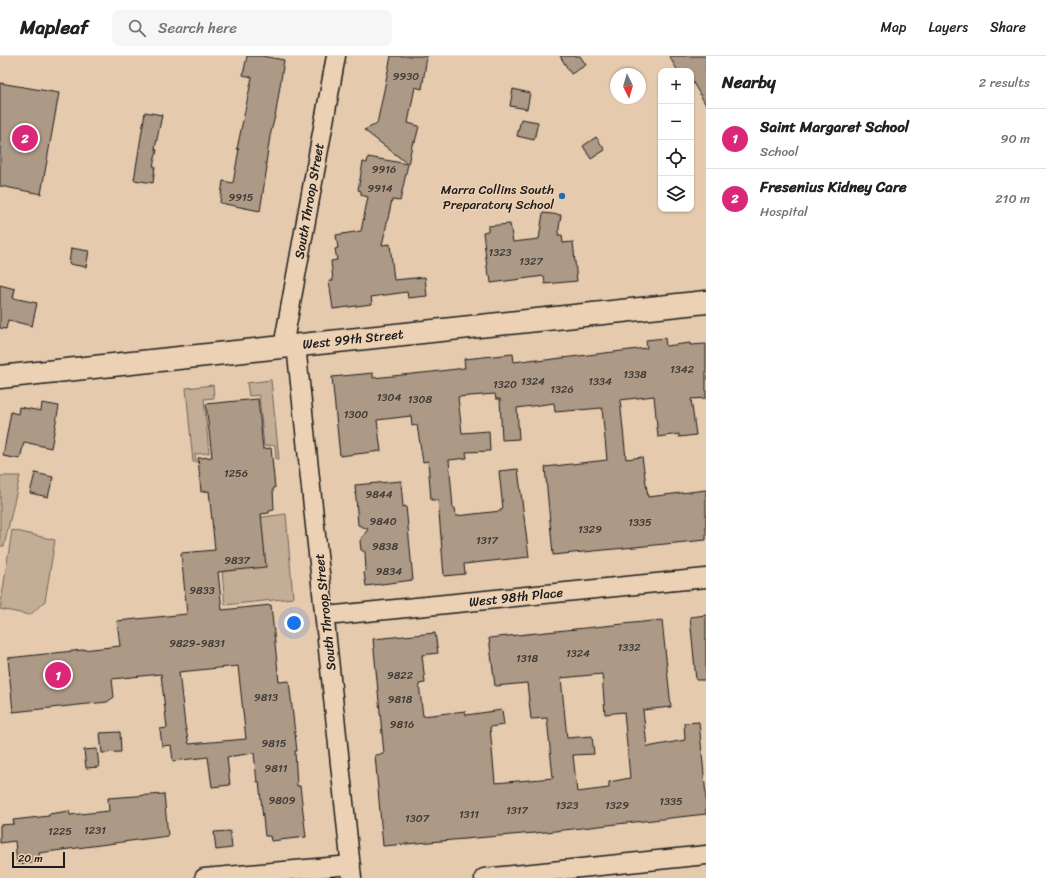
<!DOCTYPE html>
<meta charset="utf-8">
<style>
body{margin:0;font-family:Sriracha,sans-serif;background:#f6f6f6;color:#202124}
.controls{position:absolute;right:12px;top:12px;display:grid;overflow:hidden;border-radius:8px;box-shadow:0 1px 3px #0004}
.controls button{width:36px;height:36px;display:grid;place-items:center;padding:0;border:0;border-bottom:1px solid #e0e0e0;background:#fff;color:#202124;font:20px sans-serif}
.compass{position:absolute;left:610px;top:12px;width:36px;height:36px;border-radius:50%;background:#fff;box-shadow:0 1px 3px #0004;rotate:175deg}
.scale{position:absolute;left:12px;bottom:10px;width:53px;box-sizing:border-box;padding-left:4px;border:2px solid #1c1c1c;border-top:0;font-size:11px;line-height:14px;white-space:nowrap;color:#1c1c1c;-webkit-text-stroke:3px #edd1b4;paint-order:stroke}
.you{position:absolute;left:294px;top:567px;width:14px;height:14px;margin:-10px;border:3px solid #fff;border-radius:50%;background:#1a73e8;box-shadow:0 0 0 6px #1a73e833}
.badge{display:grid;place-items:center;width:26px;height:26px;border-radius:50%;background:#db2777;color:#fff;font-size:13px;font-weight:700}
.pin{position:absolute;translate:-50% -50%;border:2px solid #fff;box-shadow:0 1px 4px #0006}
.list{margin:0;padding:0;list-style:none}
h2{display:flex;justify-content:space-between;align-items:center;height:52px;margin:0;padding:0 16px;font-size:17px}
h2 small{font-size:13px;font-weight:400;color:#757577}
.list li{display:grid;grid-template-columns:26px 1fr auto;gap:12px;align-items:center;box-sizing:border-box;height:60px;padding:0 16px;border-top:1px solid #e0e0e0}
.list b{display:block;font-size:15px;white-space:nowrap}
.list p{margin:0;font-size:13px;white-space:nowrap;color:#757577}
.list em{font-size:13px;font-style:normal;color:#757577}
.icon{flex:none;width:22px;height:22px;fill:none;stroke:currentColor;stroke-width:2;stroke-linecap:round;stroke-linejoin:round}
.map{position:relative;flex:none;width:706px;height:822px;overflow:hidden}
header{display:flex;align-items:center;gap:24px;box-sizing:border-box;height:56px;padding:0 20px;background:#fff;border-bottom:1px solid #e0e0e0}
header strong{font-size:19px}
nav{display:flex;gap:22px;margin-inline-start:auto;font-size:14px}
.search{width:280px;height:36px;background:#f6f6f6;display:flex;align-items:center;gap:10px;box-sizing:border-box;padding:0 14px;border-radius:8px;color:#757577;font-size:15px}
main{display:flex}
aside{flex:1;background:#fff}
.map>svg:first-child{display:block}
.green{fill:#c3ad96;stroke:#706459}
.building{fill:#ac9986;stroke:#1c1c1c;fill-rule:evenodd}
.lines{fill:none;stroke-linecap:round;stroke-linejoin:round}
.street-casing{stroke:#1c1c1c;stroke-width:21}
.secondary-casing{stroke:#1c1c1c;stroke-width:25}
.street{stroke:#edd1b4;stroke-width:18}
.secondary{stroke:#edd1b4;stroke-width:22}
.poi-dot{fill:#1f6fb2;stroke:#edd1b4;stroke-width:1.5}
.labels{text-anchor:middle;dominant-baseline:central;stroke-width:3;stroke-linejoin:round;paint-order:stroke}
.number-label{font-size:11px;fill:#403b36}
.poi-label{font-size:13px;fill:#1c1c1c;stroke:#edd1b4;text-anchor:end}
.street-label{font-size:13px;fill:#1c1c1c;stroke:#edd1b4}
</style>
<header>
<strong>Mapleaf</strong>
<div class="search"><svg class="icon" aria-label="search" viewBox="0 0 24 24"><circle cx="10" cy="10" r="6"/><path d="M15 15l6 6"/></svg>Search here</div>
<nav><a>Map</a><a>Layers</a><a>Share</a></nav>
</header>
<main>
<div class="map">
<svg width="706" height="822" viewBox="0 0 706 822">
<rect width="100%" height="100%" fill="#e5caae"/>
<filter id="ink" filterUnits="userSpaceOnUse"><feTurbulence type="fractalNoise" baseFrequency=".025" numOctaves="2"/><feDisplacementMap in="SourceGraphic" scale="8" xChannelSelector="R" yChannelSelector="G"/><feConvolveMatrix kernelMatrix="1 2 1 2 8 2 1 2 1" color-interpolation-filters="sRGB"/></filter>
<g filter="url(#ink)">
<!-- green -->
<path class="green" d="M271,324L279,403H276L275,389L264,390L259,339L249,340L247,327Z
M213,329L214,342L204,343L209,397L195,398L196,406H193L186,332Z
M0,420H20L4,490H0Z
M286,458L293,542L225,549L218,467Z
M12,474L55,484L45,545L30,559L0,553Z"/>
<!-- building -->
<path class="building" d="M247,0H262L284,4L276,56L270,80L266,107L267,111L260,155L220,147L223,125L233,127L239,93H237L252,21L243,19Z
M391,0H427L422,33L415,31L408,67L419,70L415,86L413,85L408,108L364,74L377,68Z
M560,0H580L586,9L571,18Z
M669,0H706V49L691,23V15H678Z
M0,27L59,37L41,138L0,130Z
M513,33L530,37L527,53L510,50Z
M145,56L162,59L155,93L157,94L153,110H155L153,127L134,124Z
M521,63L538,66L534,84L517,80Z
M596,81L605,94L591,103L583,90Z
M368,101L408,108L400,145L392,144L382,189L390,188L394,224L425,221L427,240L408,242L407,236L371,241L372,248L333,253L329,225H333L331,205L337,204L335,193L338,192L336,179L361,175L368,141L361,139V135L358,134L363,106L367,107Z
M543,157L561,159L558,179H562L563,187L573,186L577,225L545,228L544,220L491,227L490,219L488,220L483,176L488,175V170L510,168L513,186L539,183Z
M71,192L89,195L86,211L69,208Z
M0,229L15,233L13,242L37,247L32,270L8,264L6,273L0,272Z
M665,282L666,290L690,287V289L706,288V342L691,343L696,379L679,381V378L658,381L654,340L620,344L626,403L642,401L648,441L706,434V484L553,499L545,411L607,404L602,352L555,356L554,347L517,352L519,383L502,384L500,343H496L495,338L458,341L462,377L489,375L490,395L466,396L467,402L449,404L453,452H455L456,460L501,455V453H503L499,415L518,413L529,501L464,508L465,518L444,520L438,444H431L428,405L423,406L417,369L412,370L411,360L377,364L381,395L340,400L332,321L373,317V322L432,316L465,312L464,303L513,298L514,306L537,303V305L647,292L646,284Z
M258,343L263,393L271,392L275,432L273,433L274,454L269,455V457L261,458L266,511L218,516L222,554L271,549L279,626L289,625L297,695H295L297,730H300L306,781L271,785L270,780H265L259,725L257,726L254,697L227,701L230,729L212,731L208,701L173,705L171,689L162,690L160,673L167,672L161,618L112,623L114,641L107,646L13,656L8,602L120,590L117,565L187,558L181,497L215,494L209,435L201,436L198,402L212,401L206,348ZM238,610L246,683L189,688L185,669L179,616Z
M42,347L59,350L51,392L24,386L20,403L3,400L11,356L18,358L19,351L41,355Z
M35,417L53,421L48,441L30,437Z
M401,425L403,451L406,450L413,524L366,530L364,517L366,515L365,496L361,494L360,485L368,473L358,469L355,429Z
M706,559V624H696L690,561Z
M662,564L671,651L643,654L647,691L685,684L684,667L699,666L706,740V758L546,776L383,790L375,699L384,698L373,583L435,577L438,597L422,599L425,627L419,628L423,660L465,655L466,659L502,654L504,669L490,671L495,727L553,722L547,662L531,663L527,627L495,630L489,582ZM602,618L605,658L624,656L630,722L609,726V732L577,736L573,699L594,698L592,680L567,682L561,622Z
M120,676L121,696L102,697L100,677Z
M97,693L99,711L86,712L84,694Z
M164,738L168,780L39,797L40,806L17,808L15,785L0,787V769L14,768L13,764L49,760V758L69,755L70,759L109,755L108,742Z
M230,775L232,792L216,794L214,776Z"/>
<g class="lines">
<!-- street casing -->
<g class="street-casing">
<path id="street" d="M296,289L352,822
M283,291L336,0
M326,560L706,522
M204,822L351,809
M484,822L706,799"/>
</g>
<!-- secondary casing -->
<g class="secondary-casing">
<path id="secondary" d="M0,321L706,246"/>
</g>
<!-- street -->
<use href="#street" class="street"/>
<!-- secondary -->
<use href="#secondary" class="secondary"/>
</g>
</g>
<!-- markers -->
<circle class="poi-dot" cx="562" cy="140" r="4"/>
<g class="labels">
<!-- number labels -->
<g class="number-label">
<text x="406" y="20">9930</text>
<text x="384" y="113">9916</text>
<text x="380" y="132">9914</text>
<text x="241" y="141">9915</text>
<text x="500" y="196">1323</text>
<text x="531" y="205">1327</text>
<text x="682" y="313">1342</text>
<text x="635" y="318">1338</text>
<text x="533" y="325">1324</text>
<text x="600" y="325">1334</text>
<text x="505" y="328">1320</text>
<text x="562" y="333">1326</text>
<text x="389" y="341">1304</text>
<text x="420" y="343">1308</text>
<text x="356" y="358">1300</text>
<text x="236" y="417">1256</text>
<text x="379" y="438">9844</text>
<text x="383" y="465">9840</text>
<text x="640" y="466">1335</text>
<text x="590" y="473">1329</text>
<text x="487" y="484">1317</text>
<text x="385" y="490">9838</text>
<text x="237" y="504">9837</text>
<text x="389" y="515">9834</text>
<text x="202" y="534">9833</text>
<text x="197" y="587">9829-9831</text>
<text x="629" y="591">1332</text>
<text x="578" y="597">1324</text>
<text x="527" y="602">1318</text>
<text x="400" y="619">9822</text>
<text x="266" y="641">9813</text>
<text x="400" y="643">9818</text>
<text x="402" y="668">9816</text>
<text x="274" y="687">9815</text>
<text x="276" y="712">9811</text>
<text x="282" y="744">9809</text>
<text x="671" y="745">1335</text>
<text x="567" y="749">1323</text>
<text x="617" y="749">1329</text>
<text x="517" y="754">1317</text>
<text x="469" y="758">1311</text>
<text x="417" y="762">1307</text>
<text x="95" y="774">1231</text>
<text x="60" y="775">1225</text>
</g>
<!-- poi labels -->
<g class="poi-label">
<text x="554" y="133">Marra Collins South<tspan x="554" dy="15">Preparatory School</tspan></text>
</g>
<!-- street labels -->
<g class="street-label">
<text transform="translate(309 145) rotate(-80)">South Throop Street</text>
<text transform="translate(353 283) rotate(-6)">West 99th Street</text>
<text transform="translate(516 541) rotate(-6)">West 98th Place</text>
<text transform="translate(325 556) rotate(-96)">South Throop Street</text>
</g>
</g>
</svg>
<div class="controls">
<button>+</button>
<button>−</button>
<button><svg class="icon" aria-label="locate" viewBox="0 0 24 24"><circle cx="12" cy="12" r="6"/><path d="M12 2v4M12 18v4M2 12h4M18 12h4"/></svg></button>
<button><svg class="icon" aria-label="layers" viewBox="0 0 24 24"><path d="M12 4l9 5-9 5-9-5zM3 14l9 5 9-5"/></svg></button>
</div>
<svg class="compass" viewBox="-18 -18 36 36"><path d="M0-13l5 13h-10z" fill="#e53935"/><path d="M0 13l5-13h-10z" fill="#757577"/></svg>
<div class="scale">20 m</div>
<div class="you"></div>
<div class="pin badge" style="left:58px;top:619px">1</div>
<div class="pin badge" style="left:25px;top:82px">2</div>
</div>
<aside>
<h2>Nearby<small>2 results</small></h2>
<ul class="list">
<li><span class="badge">1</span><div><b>Saint Margaret School</b><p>School</p></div><em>90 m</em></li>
<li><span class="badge">2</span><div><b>Fresenius Kidney Care</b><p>Hospital</p></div><em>210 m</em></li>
</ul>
</aside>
</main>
